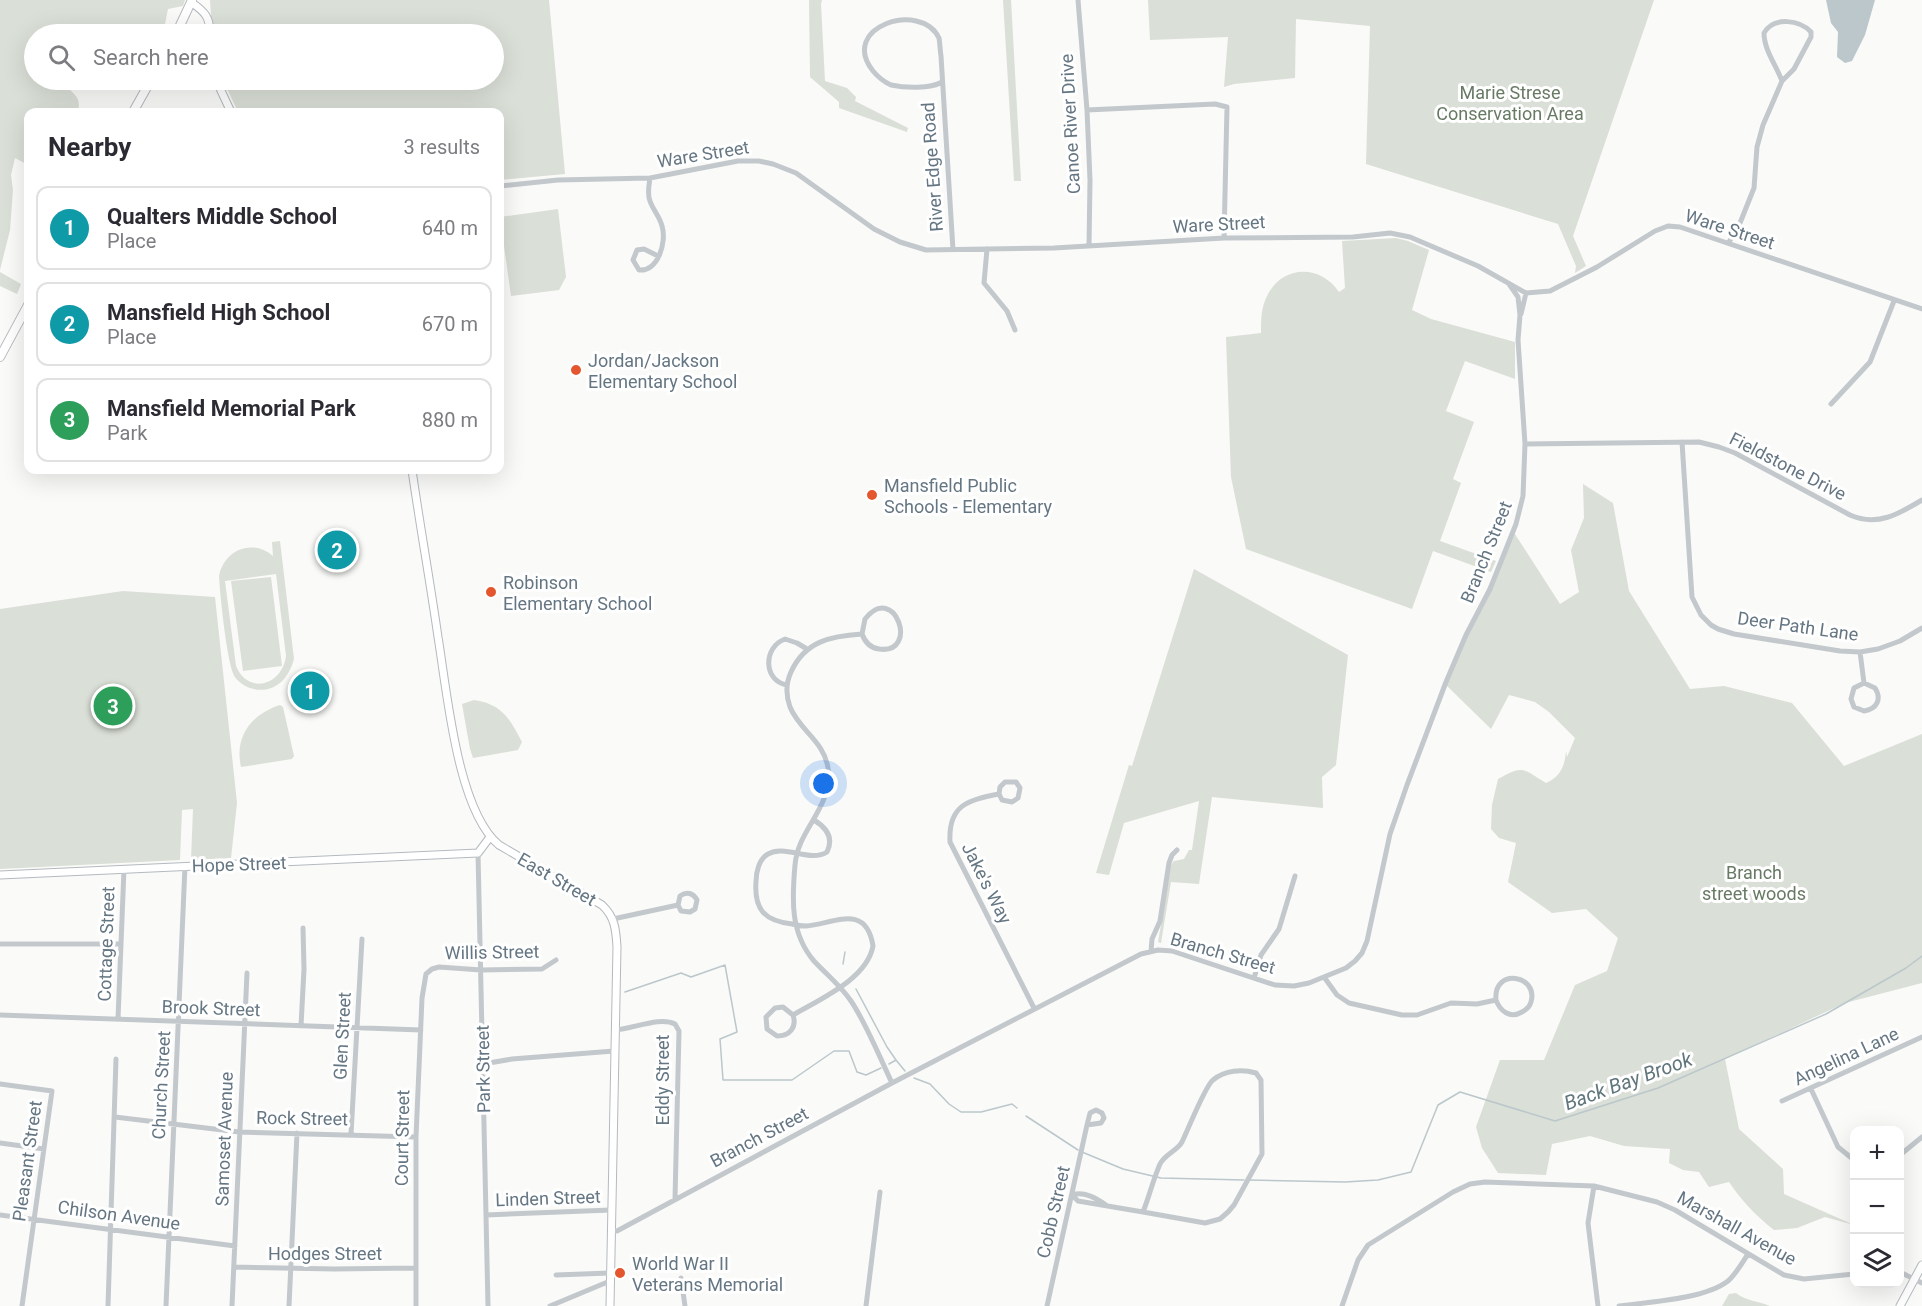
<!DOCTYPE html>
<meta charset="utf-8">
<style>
body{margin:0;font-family:Roboto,sans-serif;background:#f2f2f3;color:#2b2b33}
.controls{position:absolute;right:18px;bottom:18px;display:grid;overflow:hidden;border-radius:12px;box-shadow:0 6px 24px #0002}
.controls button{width:54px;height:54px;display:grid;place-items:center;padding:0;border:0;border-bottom:2px solid #e1e1e2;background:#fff;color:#2b2b33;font:30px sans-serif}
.you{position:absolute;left:824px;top:784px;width:21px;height:21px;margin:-15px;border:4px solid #fff;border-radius:50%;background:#1a73e8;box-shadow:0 0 0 9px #1a73e833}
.badge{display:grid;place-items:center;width:39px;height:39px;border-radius:50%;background:#7c3aed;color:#fff;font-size:20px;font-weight:700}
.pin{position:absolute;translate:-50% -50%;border:3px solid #fff;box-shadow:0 2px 6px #0006}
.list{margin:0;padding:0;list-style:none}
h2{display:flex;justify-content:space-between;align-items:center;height:78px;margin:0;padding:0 24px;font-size:26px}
h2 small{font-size:20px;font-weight:400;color:#7c7c81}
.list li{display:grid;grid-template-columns:39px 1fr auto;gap:18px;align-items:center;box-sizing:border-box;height:84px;margin:0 12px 12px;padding:0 12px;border:2px solid #e1e1e2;border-radius:12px}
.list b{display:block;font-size:22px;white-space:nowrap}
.list p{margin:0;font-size:20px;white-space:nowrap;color:#7c7c81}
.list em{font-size:20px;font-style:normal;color:#7c7c81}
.icon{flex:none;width:33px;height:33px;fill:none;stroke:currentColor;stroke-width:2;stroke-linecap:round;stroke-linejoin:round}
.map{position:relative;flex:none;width:1922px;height:1306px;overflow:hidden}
.search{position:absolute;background:#fff;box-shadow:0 6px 24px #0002;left:24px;top:24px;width:480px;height:66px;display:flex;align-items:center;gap:15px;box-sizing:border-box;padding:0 21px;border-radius:33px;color:#7c7c81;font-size:22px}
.panel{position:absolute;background:#fff;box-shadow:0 6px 24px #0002;left:24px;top:108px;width:480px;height:366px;border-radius:12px}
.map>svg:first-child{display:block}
.green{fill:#dadfd7;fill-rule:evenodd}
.water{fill:#bbc7cb}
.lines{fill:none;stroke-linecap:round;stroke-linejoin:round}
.stream{stroke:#bbc7cb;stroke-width:1.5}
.secondary-casing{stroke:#b3babf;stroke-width:9}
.primary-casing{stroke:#b5babe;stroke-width:10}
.street{stroke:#c3c8cc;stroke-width:5}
.secondary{stroke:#fff;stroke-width:7}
.primary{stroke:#fff;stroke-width:8}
.poi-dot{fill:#e4572e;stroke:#fff;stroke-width:2}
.labels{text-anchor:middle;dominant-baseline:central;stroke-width:6;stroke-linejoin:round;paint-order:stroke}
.park-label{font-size:18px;fill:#687a64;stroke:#fff}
.street-label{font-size:18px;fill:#657683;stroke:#fff}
.poi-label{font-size:18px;fill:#657683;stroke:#fff;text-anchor:start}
.water-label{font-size:20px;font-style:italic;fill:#60757c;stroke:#fff}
</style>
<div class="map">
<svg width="1922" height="1306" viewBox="0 0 1922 1306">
<rect width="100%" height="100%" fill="#fafaf8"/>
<!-- green -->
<path class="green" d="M0,0H185L183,6L168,9L164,29L135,25L130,34H34V80H65V86C74,93 83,100 77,112H28V165L15,158L11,175L13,190L10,230L0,270Z
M210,0H549L565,174L500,180V112H238L223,80H494V34H212Z
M809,0H822L821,4L825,81L847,88L856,97L855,101L908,128L907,132L839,108V102L810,77Z
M1003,0H1011L1021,181H1014Z
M1148,0H1654L1573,236L1586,266L1575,273L1576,266L1558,224L1366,164L1370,26L1296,19L1295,78L1234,84L1224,87L1228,37L1150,40Z
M558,209L566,277L559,290L511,296L500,217Z
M1396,238L1408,241L1429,250L1412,310L1431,319L1515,342V379L1465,361L1446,411L1474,422L1453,479L1461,483L1440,541L1496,561L1491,572L1433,551L1412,609L1246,549L1231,477L1226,337L1261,333C1261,320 1261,308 1267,296C1282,265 1320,264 1339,292L1345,288L1342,241Z
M0,272L21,284L17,294L0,286Z
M1583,484L1613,503L1629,591L1690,689L1724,686L1792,703L1844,766L1922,734V983L1845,1003L1725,1059L1739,1129L1783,1169L1784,1194L1854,1225L1825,1217L1797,1228L1774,1230C1755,1215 1742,1201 1729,1182L1709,1187L1699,1172L1683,1170L1669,1163L1670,1149L1624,1146L1590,1136L1552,1144L1546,1175L1498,1173L1482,1148L1476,1127L1500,1060H1544L1575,985L1607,971L1618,938L1586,909L1552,913L1508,882L1516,843L1499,838L1491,829L1492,805L1498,779C1523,765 1522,768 1546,783C1560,777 1565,766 1566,751L1567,757L1575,738L1549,712L1535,702L1509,695L1491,729L1445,684L1513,531L1560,604L1579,592L1571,550L1584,518Z
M280,541L294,659C290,673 283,685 268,689C256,692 242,687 235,677C227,665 220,594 219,576C224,550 252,538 273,556L272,542ZM276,574L286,656C282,686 248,695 236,666L225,581Z
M1194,569L1348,655L1336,765L1322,777L1323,808L1212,797L1199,884L1171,882L1161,943L1158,942L1171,865L1174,861L1184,859L1189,850H1192L1199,801L1124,823L1109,875L1096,873L1129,765L1132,766Z
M271,577L282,666L243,671L231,581Z
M123,591L215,597L237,803L231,858L191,860L193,809L182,810L180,860L0,869V609Z
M474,700C502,704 510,719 522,742L518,750L473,758L470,749L462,704Z
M280,705L283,707L294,756L292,759L241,767C234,736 252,714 280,705Z
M1736,1293C1746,1301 1758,1301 1770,1306H1722L1729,1294Z"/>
<!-- water -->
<path class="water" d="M1826,0H1875L1865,35L1852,61L1845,63L1837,57L1838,32L1831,23Z"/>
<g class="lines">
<!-- stream -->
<path class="stream" d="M843,964L845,952
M856,989L887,1047L896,1060
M625,992L681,973L691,977L725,965L737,1032L720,1039L723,1080H792L834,1051H849L857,1072L866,1075L881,1068
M889,1064L896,1060L905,1071
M914,1078L930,1084L949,1104L961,1112H981L1012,1104L1017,1108
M1026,1116L1078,1150
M1082,1152L1123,1169L1161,1178L1244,1180
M1249,1180L1345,1182L1378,1180L1411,1172L1438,1105L1460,1092L1555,1121L1658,1088L1826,1014L1906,968L1922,956"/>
<!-- secondary casing -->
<g class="secondary-casing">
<path id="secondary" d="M191,2C205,12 210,17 210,34
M216,80L231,112
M412,470C420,526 430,581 438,637C447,691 457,810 499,845L602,905C615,917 616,930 617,947L610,1306
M0,875L478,853L490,837
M1900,1306L1922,1265"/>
</g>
<!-- primary casing -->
<g class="primary-casing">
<path id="primary" d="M176,34L192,0
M133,112L151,80
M0,357L28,305"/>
</g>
<!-- street -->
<path class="street" d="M1078,0L1087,110L1090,180L1089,246
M942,82C930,89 905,88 891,85C884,82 878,77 873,71C838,27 921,0 939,38C940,43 940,50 941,56L953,250
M1087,110L1215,104L1227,107L1224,238
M650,178C649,185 647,194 650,201C653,210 660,217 662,226C667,242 658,272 639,270L633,260L637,250L644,249L658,256
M500,186L558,180L650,178L738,161H759L773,164L796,173L874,229L900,242L926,250L1054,248L1224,238L1353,237L1390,233L1410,237L1478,266L1526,293L1550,291L1597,267L1655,231L1668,226L1680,227L1922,309
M1729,242L1740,223L1754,188L1757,147L1763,125L1782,81L1794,69L1811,37V32C1800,20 1774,16 1764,33C1764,50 1776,65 1782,81
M987,249L984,283L1007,311L1015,330
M1521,314L1526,293
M1831,404L1870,362L1894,301
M1682,442L1692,597L1701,615L1711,625L1718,629L1734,634L1840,651L1860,652L1878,649L1900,641L1922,628
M1525,444L1699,442L1719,447L1735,453L1850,515C1877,527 1899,514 1922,500
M862,634L865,619C895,581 920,655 879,649C870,648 865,642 862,634C831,636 805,641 791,672C786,683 786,696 790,707C800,731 824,741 828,768C833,808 798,828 795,865C792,899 790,933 814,961C826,974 841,986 851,1001C866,1023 880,1058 892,1083
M1860,652L1864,683L1854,688L1851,699L1854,707L1864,711C1877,709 1882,699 1875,688L1864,683
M787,685C763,681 763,647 785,639L797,643L807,649
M999,794L1000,787L1005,782H1016L1020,788L1018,798L1012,802L1002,800L999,794C968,800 948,805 950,842L1034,1008
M478,853L488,1306
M613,919L678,905L681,911L690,912L695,909L697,900C693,893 687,891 680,896L678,905
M0,944H120
M1151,951L1152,939L1160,921L1169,863L1172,855L1177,850
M1324,977L1337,995L1349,1003L1402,1015H1417L1451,1003L1477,1004L1496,1000C1500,1011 1510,1019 1522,1012C1526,1010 1530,1006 1531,1002C1539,975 1493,967 1496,1000
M1254,978L1261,955L1279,929L1295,876
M0,1015L421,1030
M793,1015L783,1007L775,1008L766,1017L767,1029L777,1036C790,1036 797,1027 793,1015C820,999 867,979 873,946C866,901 831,925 806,926C802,926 796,925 792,924C765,921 754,910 756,882C756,872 759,859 768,854C785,844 810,863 827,852C834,838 827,828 814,820
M118,1019L124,869
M301,1026L304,969L303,928
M615,1030C633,1029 660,1016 675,1024L679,1031L675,1199
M483,1064L512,1059L614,1051
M0,1084L52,1091L22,1306
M1811,1089L1838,1147L1854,1160
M1782,1101L1922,1037
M115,1117L239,1132L416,1137
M351,1134L362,939
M0,1143L44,1149
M1900,1155L1922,1137
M1594,1186L1588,1223L1598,1306
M1072,1195L1078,1201L1143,1212C1149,1197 1153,1180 1160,1164C1165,1154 1177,1151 1182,1142C1188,1130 1205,1086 1213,1080C1225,1070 1242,1069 1256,1073L1261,1080L1262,1154L1234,1205L1228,1212L1220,1219L1205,1223L1143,1212
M1072,1195C1084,1191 1096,1198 1106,1205
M0,1215L235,1246
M486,1215L611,1210
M611,1231H617L892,1083L1141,954L1158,950L1172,951L1275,985L1294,986L1309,983L1346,968L1355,961L1362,953L1367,941L1390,834L1407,785L1446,682L1466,635L1490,589L1516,524L1523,496L1525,444L1518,340L1520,315L1518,297L1509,284
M234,1267L334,1269L415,1268
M1900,1272L1922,1283
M556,1275L610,1273
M681,1278L685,1306
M108,1306L116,1059
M166,1306L185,866
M232,1306L247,973
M289,1306L297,1133
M416,1306V1137L422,998L426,974L432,969L439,967L481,970L542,969L556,960
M550,1306L610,1281
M866,1306L880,1192
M1047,1306L1087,1125L1090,1113L1096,1110L1102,1113L1104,1118L1101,1123L1087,1125
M1342,1306L1358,1260L1368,1245L1453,1192L1470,1184L1485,1182L1594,1186L1657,1202L1675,1210L1784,1275L1804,1279L1854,1274
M1619,1306C1649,1302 1705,1299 1728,1281C1736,1274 1742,1263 1748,1254"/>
<!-- secondary -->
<use href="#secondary" class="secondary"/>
<!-- primary -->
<use href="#primary" class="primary"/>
</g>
<!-- markers -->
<g class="poi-dot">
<circle cx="576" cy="370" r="6"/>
<circle cx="872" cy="495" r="6"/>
<circle cx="491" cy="592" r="6"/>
<circle cx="620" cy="1273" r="6"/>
</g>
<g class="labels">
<!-- park labels -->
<g class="park-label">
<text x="1510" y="92">Marie Strese<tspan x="1510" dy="21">Conservation Area</tspan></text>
<text x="1754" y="872">Branch<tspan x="1754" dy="21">street woods</tspan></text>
</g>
<!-- street labels -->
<g class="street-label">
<text transform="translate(1070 124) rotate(-93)">Canoe River Drive</text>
<text transform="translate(703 154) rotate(-9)">Ware Street</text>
<text transform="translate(932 167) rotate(-94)">River Edge Road</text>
<text transform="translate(1219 224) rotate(-3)">Ware Street</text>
<text transform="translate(1730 229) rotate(18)">Ware Street</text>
<text transform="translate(1788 466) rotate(27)">Fieldstone Drive</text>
<text transform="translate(1486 552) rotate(-68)">Branch Street</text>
<text transform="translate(1798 626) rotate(8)">Deer Path Lane</text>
<text transform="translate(239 864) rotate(-2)">Hope Street</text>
<text transform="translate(557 879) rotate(30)">East Street</text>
<text transform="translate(987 883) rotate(63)">Jake's Way</text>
<text transform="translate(106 944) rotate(-88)">Cottage Street</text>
<text transform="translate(492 952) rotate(-1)">Willis Street</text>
<text transform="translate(1223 953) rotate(16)">Branch Street</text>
<text transform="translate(211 1008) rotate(2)">Brook Street</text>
<text transform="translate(342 1036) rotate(-87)">Glen Street</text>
<text transform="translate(1846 1056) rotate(-25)">Angelina Lane</text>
<text transform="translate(483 1069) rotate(-91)">Park Street</text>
<text transform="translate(662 1080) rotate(-90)">Eddy Street</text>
<text transform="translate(161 1085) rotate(-87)">Church Street</text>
<text transform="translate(302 1118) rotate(1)">Rock Street</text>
<text transform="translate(759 1137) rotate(-28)">Branch Street</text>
<text transform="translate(402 1138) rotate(-89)">Court Street</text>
<text transform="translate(224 1139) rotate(-88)">Samoset Avenue</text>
<text transform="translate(27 1161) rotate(-82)">Pleasant Street</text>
<text transform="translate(548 1198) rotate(-2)">Linden Street</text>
<text transform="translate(1053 1212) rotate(-77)">Cobb Street</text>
<text transform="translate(119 1215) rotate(8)">Chilson Avenue</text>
<text transform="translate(1737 1228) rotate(29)">Marshall Avenue</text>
<text x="325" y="1253">Hodges Street</text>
</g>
<!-- poi labels -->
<g class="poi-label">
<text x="588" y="360">Jordan/Jackson<tspan x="588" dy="21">Elementary School</tspan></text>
<text x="884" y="485">Mansfield Public<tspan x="884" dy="21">Schools - Elementary</tspan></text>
<text x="503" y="582">Robinson<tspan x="503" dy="21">Elementary School</tspan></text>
<text x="632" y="1263">World War II<tspan x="632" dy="21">Veterans Memorial</tspan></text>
</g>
<!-- water labels -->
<g class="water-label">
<text transform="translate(1628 1081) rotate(-20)">Back Bay Brook</text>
</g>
</g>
</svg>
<div class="controls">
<button>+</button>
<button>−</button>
<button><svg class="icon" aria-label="layers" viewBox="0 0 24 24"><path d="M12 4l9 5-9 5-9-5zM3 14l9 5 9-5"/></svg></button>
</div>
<div class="you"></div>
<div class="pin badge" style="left:310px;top:691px;background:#0f9aa8">1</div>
<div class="pin badge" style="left:337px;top:550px;background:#0f9aa8">2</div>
<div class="pin badge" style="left:113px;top:706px;background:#2e9e5b">3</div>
<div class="search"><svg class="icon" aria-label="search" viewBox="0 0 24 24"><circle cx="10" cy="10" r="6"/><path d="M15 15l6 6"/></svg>Search here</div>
<section class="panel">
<h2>Nearby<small>3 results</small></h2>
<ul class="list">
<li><span class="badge" style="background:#0f9aa8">1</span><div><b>Qualters Middle School</b><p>Place</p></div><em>640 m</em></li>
<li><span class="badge" style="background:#0f9aa8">2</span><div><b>Mansfield High School</b><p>Place</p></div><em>670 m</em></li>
<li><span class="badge" style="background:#2e9e5b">3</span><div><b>Mansfield Memorial Park</b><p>Park</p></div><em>880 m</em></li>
</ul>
</section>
</div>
